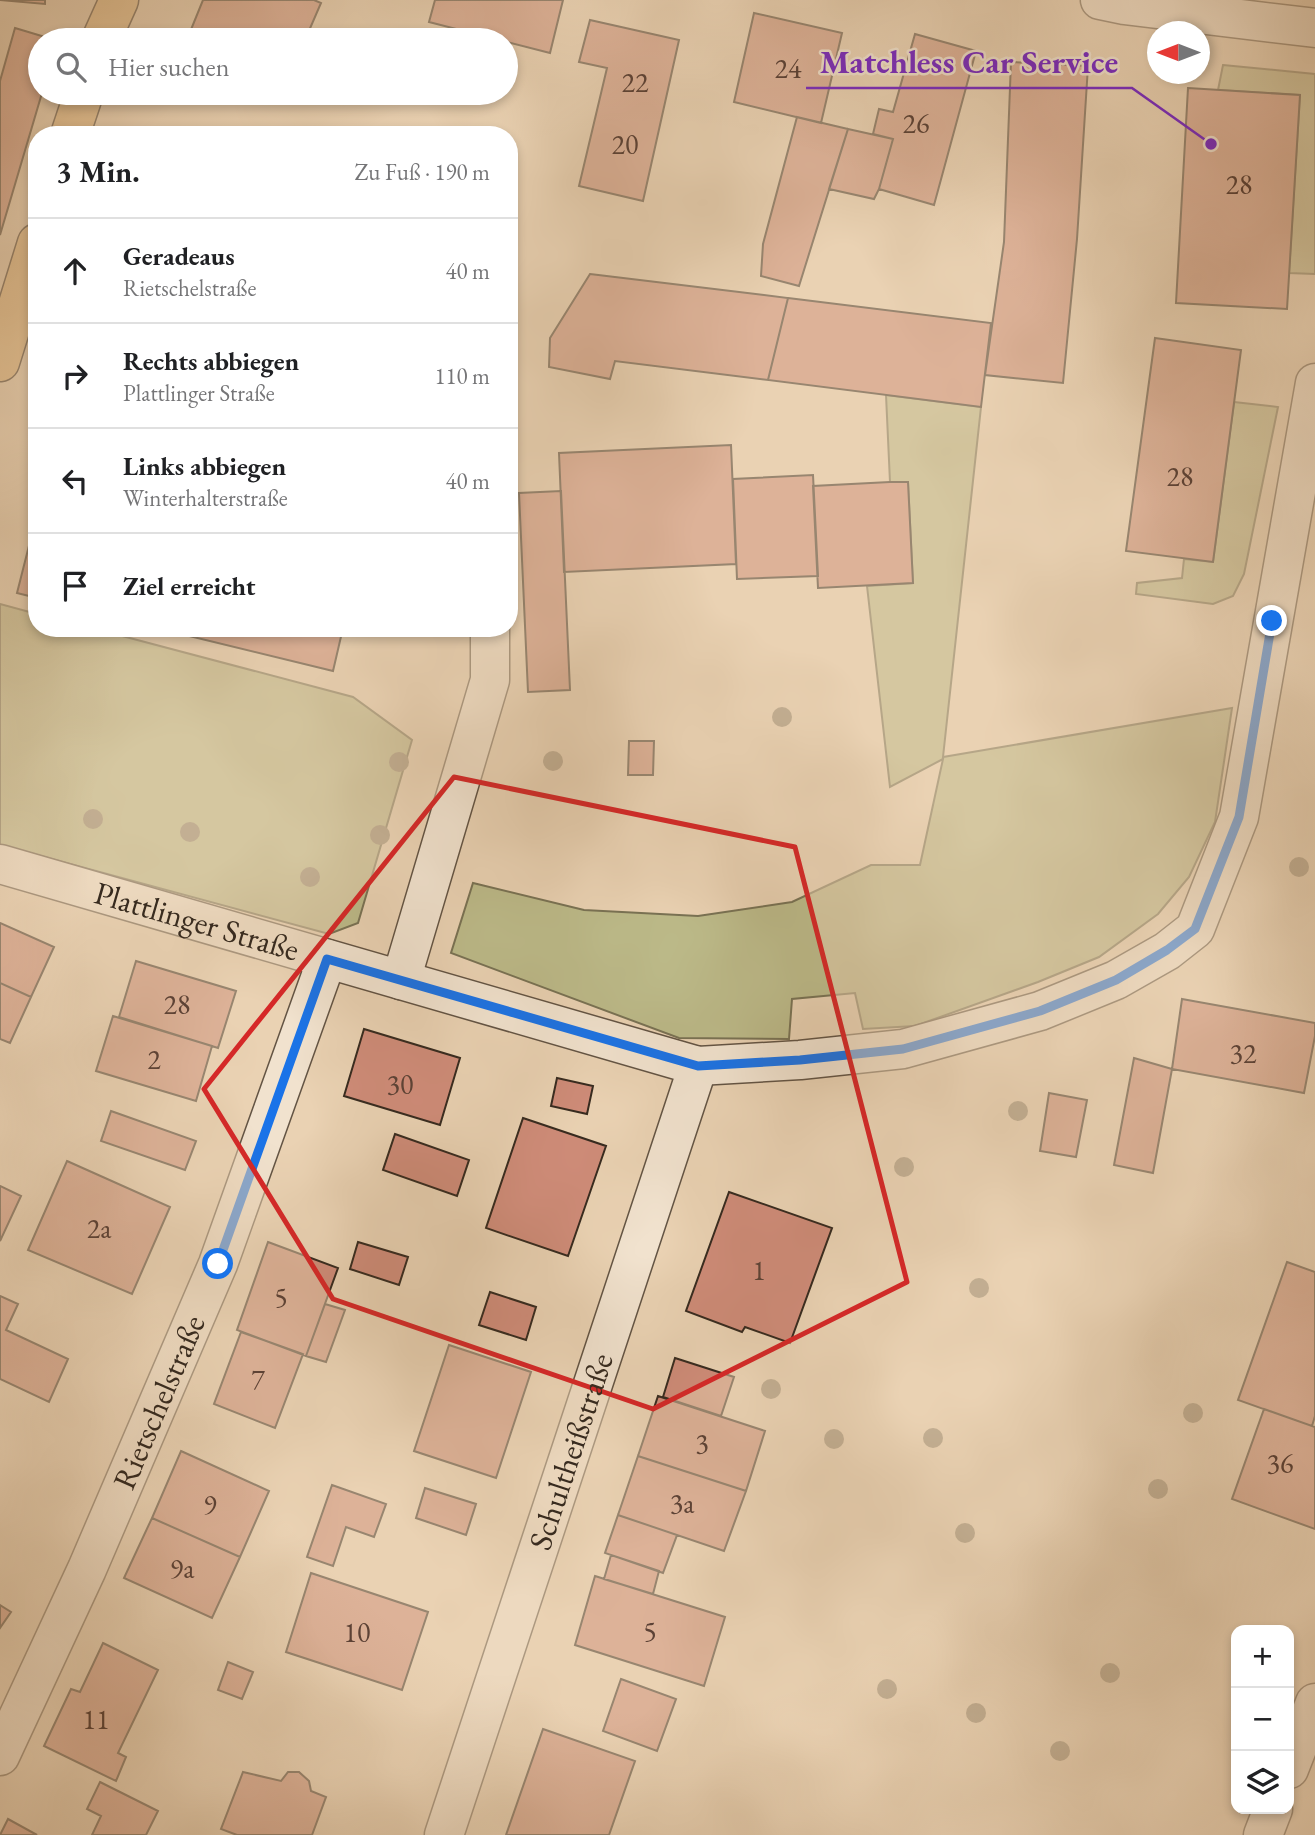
<!DOCTYPE html>
<html lang="de">
<meta charset="utf-8">
<style>
body{margin:0;font-family:"EB Garamond",serif;background:#f6f6f6;color:#202124}
.controls{position:absolute;right:21px;bottom:21px;display:grid;overflow:hidden;border-radius:14px;box-shadow:0 4px 10px #0003}
.controls button{width:63px;height:63px;display:grid;place-items:center;padding:0;border:0;border-bottom:2px solid #e0e0e0;background:#fff;color:#202124;font:35px sans-serif}
.compass{position:absolute;left:1147px;top:21px;width:63px;height:63px;border-radius:50%;background:#fff;box-shadow:0 4px 10px #0003;rotate:270deg}
.stop{position:absolute;width:21px;height:21px;margin:-16px;border:5px solid #1a73e8;border-radius:50%;background:#fff}
.stop.end{background:#1a73e8;border-color:#fff;box-shadow:0 2px 7px #0008}
.list{margin:0;padding:0;list-style:none}
h2{display:flex;justify-content:space-between;align-items:center;height:91px;margin:0;padding:0 28px;font-size:30px}
h2 small{font-size:23px;font-weight:400;color:#757577}
.list li{display:grid;grid-template-columns:46px 1fr auto;gap:21px;align-items:center;box-sizing:border-box;height:105px;padding:0 28px;border-top:2px solid #e0e0e0}
.list b{display:block;font-size:26px;white-space:nowrap}
.list p{margin:0;font-size:23px;white-space:nowrap;color:#757577}
.list em{font-size:23px;font-style:normal;color:#757577}
.icon{flex:none;width:38px;height:38px;fill:none;stroke:currentColor;stroke-width:2;stroke-linecap:round;stroke-linejoin:round}
.map{position:relative;flex:none;width:1315px;height:1835px;overflow:hidden}
.search{position:absolute;background:#fff;box-shadow:0 4px 10px #0003;left:28px;top:28px;width:490px;height:77px;display:flex;align-items:center;gap:18px;box-sizing:border-box;padding:0 24px;border-radius:38px;color:#757577;font-size:26px}
.panel{position:absolute;background:#fff;box-shadow:0 4px 10px #0003;left:28px;top:126px;width:490px;height:511px;border-radius:28px}
.map>svg:first-child{display:block}
.green{fill:#bcba89;stroke:#797254;stroke-width:2}
.building{fill:#cf8c79;stroke:#362a1f;stroke-width:2}
.lines{fill:none;stroke-linecap:round;stroke-linejoin:round}
.minor-casing{stroke:#635444;stroke-width:41}
.major-casing{stroke:#362a1f;stroke-width:41}
.minor{stroke:#f1e2ce;stroke-width:38}
.major{stroke:#e5b97a;stroke-width:38}
.tree{fill:#96866d}
.route{stroke:#1a73e8;stroke-width:9}
.marked{fill:none;stroke:#d62828;stroke-width:5;stroke-linejoin:round}
.labels{text-anchor:middle;dominant-baseline:central;stroke-width:5;stroke-linejoin:round;paint-order:stroke}
.number-label{font-size:28px;fill:#5c4236}
.street-label{font-size:32px;fill:#362a1f;stroke:#f1e2ce}
.leader{fill:none;stroke:#7b2cbf;stroke-width:2.5}
.callout-dot{fill:#7b2cbf;stroke:#f1e2ce;stroke-width:2.5}
.callout-label{font-size:33px;text-anchor:middle;font-weight:bold;fill:#7b2cbf;stroke:#f1e2ce;stroke-width:5;stroke-linejoin:round;paint-order:stroke}
</style>
<div class="map">
<svg width="1315" height="1835" viewBox="0 0 1315 1835">
<rect width="100%" height="100%" fill="#ead2b3"/>
<filter id="stains"><feTurbulence type="fractalNoise" baseFrequency=".00286" numOctaves="4"/><feColorMatrix values="0 0 0 0 .2 0 0 0 0 .09 0 0 0 0 .02 0 0 0 .5 -.17"/></filter>
<radialGradient id="worn" r=".72"><stop offset=".6" stop-color="#630" stop-opacity="0"/><stop offset="1" stop-color="#630" stop-opacity=".3"/></radialGradient>
<!-- green -->
<path class="green" d="M1223,65L1315,74V274L1289,273L1300,95L1218,90Z
M886,395L981,407L943,757L1232,708L1215,822L1189,877L1158,914L1099,957L1038,982L915,1026L863,1029L855,993L792,999L789,1039L679,1038L451,953L473,883L584,910L698,916L792,902L871,865H920L943,759L890,787L867,586L913,583L908,482H890Z
M1234,402L1278,407L1244,574L1233,596L1213,604L1136,594L1137,583L1182,578L1184,559L1213,562Z
M0,604L37,614V628H92L353,697L412,740L358,923L329,934L0,845Z"/>
<!-- building -->
<path class="building" d="M0,0H45V4Z
M203,0H314L321,3L305,40H209L190,32Z
M435,0H563L550,53L429,22Z
M754,13L842,33L821,123L734,102Z
M590,20L679,40L643,201L579,186L607,68L579,62Z
M15,28L55,40H40V93H42L0,235V81Z
M190,32L209,40H186Z
M915,34L976,51L934,205L879,189L893,139L873,134L879,109L893,112Z
M1011,62L1088,66L1077,239L1063,383L985,375L1004,242Z
M1188,88L1300,95L1287,309L1176,303Z
M797,117L848,129L799,286L761,276L763,244Z
M848,129L893,139L879,189L874,199L829,189Z
M590,274L788,298L768,380L615,361L610,379L549,367L550,338Z
M788,298L991,323L981,407L768,380Z
M1155,338L1241,350L1213,562L1126,551Z
M731,445L736,564L564,572L559,453Z
M813,475L818,576L737,579L733,479Z
M890,482H908L913,583L818,588L813,486Z
M561,491L570,690L528,692L519,493Z
M37,514V598L17,593Z
M158,628H182L181,634Z
M182,628H343L333,671L181,634Z
M629,741H654L653,775H628Z
M0,923L54,947L31,997L0,983Z
M136,961L236,991L218,1048L119,1017Z
M0,983L31,997L10,1043L0,1039Z
M1182,999L1315,1023V1036L1304,1093L1172,1069Z
M113,1016L212,1046L196,1101L96,1071Z
M364,1029L460,1058L440,1125L344,1096Z
M1134,1058L1172,1069L1153,1173L1114,1165Z
M557,1078L593,1086L587,1114L551,1106Z
M1049,1093L1087,1100L1076,1157L1040,1151Z
M111,1111L196,1141L185,1170L101,1141Z
M523,1118L606,1146L568,1256L486,1228Z
M395,1134L469,1160L457,1196L383,1170Z
M67,1161L170,1207L132,1294L28,1250Z
M0,1186L21,1196L0,1241Z
M729,1192L832,1228L790,1343L745,1327L742,1332L686,1311Z
M268,1242L338,1268L306,1356L237,1330Z
M358,1242L408,1257L399,1285L350,1269Z
M1287,1262L1315,1272V1416L1312,1426L1238,1400Z
M490,1292L536,1307L526,1340L479,1325Z
M0,1296L18,1304L6,1330L68,1359L49,1402L0,1379Z
M325,1304L345,1310L326,1362L306,1356Z
M241,1332L303,1354L275,1428L214,1404Z
M449,1345L531,1372L496,1478L414,1451Z
M675,1358L734,1377L721,1416L663,1397Z
M658,1396L765,1431L746,1491L638,1456Z
M1264,1409L1315,1427V1529L1232,1499Z
M181,1451L269,1491L240,1557L152,1518Z
M638,1456L746,1491L724,1551L618,1515Z
M332,1485L386,1504L374,1537L346,1527L333,1566L307,1557Z
M425,1488L476,1504L466,1535L416,1518Z
M618,1515L677,1535L663,1573L605,1553Z
M152,1518L240,1557L212,1618L124,1578Z
M611,1555L659,1571L653,1594L604,1579Z
M311,1573L428,1612L402,1690L286,1652Z
M595,1576L725,1617L704,1686L575,1645Z
M0,1605L11,1612L0,1628Z
M103,1643L158,1670L118,1753L126,1757L116,1781L44,1746L71,1689L80,1692Z
M228,1662L253,1672L242,1699L218,1690Z
M621,1679L676,1699L657,1751L603,1731Z
M543,1729L635,1761L609,1835H506Z
M243,1772L281,1781L288,1772H299L309,1781L311,1791L326,1797L312,1835H237L221,1829Z
M100,1782L158,1811L146,1835H92L101,1816L87,1809Z
M8,1819L37,1835H0Z"/>
<g class="lines">
<!-- minor casing -->
<g class="minor-casing">
<g id="minor">
<path d="M1100,0L1124,5L1315,28"/>
<path id="s1" d="M0,864L698,1066L800,1060L903,1049L1040,1011L1116,980L1167,951L1195,929L1239,817L1315,383"/>
<path d="M401,980L490,680V628"/>
<path id="s2" d="M0,1756L87,1569L218,1264L327,959"/>
<path d="M1289,1769L1315,1703"/>
<path id="s3" d="M444,1835L698,1066"/>
<path d="M1263,1835L1273,1809"/>
</g>
</g>
<!-- major casing -->
<g class="major-casing">
<path id="major" d="M101,40L119,0
M70,135L84,93
M0,362L37,243"/>
</g>
<!-- minor -->
<use href="#minor" class="minor"/>
<!-- major -->
<use href="#major" class="major"/>
</g>
<!-- trees -->
<g class="tree">
<circle cx="782" cy="717" r="10"/>
<circle cx="553" cy="761" r="10"/>
<circle cx="399" cy="762" r="10"/>
<circle cx="93" cy="819" r="10"/>
<circle cx="190" cy="832" r="10"/>
<circle cx="380" cy="835" r="10"/>
<circle cx="1299" cy="867" r="10"/>
<circle cx="310" cy="877" r="10"/>
<circle cx="1018" cy="1111" r="10"/>
<circle cx="904" cy="1167" r="10"/>
<circle cx="979" cy="1288" r="10"/>
<circle cx="771" cy="1389" r="10"/>
<circle cx="1193" cy="1413" r="10"/>
<circle cx="933" cy="1438" r="10"/>
<circle cx="834" cy="1439" r="10"/>
<circle cx="1158" cy="1489" r="10"/>
<circle cx="965" cy="1533" r="10"/>
<circle cx="1110" cy="1673" r="10"/>
<circle cx="887" cy="1689" r="10"/>
<circle cx="976" cy="1713" r="10"/>
<circle cx="1060" cy="1751" r="10"/>
</g>
<g class="lines">
<!-- route -->
<path class="route" d="M218,1264L327,959L698,1066L800,1060L903,1049L1040,1011L1116,980L1167,950L1195,929L1239,817L1272,621"/>
</g>
<!-- marked area -->
<path d="M0 0H1315V1835H0ZM454,777L795,847L907,1282L653,1409L333,1299L204,1089Z" fill="#ead2b3" fill-opacity=".55" fill-rule="evenodd"/>
<path class="marked" d="M454,777L795,847L907,1282L653,1409L333,1299L204,1089Z"/>
<g class="labels">
<!-- number labels -->
<g class="number-label">
<text x="788" y="68">24</text>
<text x="635" y="82">22</text>
<text x="916" y="123">26</text>
<text x="625" y="144">20</text>
<text x="1239" y="184">28</text>
<text x="1180" y="476">28</text>
<text x="177" y="1004">28</text>
<text x="1243" y="1053">32</text>
<text x="154" y="1059">2</text>
<text x="400" y="1084">30</text>
<text x="99" y="1228">2a</text>
<text x="759" y="1270">1</text>
<text x="281" y="1297">5</text>
<text x="258" y="1379">7</text>
<text x="702" y="1443">3</text>
<text x="1280" y="1463">36</text>
<text x="682" y="1503">3a</text>
<text x="210" y="1504">9</text>
<text x="182" y="1568">9a</text>
<text x="650" y="1631">5</text>
<text x="357" y="1632">10</text>
<text x="96" y="1719">11</text>
</g>
<!-- street labels -->
<g class="street-label">
<text stroke="none"><textPath href="#s1" startOffset="205">Plattlinger Straße</textPath></text>
<text stroke="none"><textPath href="#s2" startOffset="388">Rietschelstraße</textPath></text>
<text stroke="none"><textPath href="#s3" startOffset="404">Schultheißstraße</textPath></text>
</g>
</g>
<!-- callouts -->
<path class="leader" d="M1211 144L1132 88H806"/>
<circle class="callout-dot" cx="1211" cy="144" r="7"/>
<g class="callout-label">
<text x="969" y="73">Matchless Car Service</text>
</g>
<rect width="100%" height="100%" filter="url(#stains)"/>
<rect width="100%" height="100%" fill="url(#worn)"/>
</svg>
<div class="controls">
<button>+</button>
<button>−</button>
<button><svg class="icon" aria-label="layers" viewBox="0 0 24 24"><path d="M12 4l9 5-9 5-9-5zM3 14l9 5 9-5"/></svg></button>
</div>
<svg class="compass" viewBox="-18 -18 36 36"><path d="M0-13l5 13h-10z" fill="#e53935"/><path d="M0 13l5-13h-10z" fill="#757577"/></svg>
<div class="stop" style="left:218px;top:1264px"></div>
<div class="stop end" style="left:1272px;top:621px"></div>
<div class="search"><svg class="icon" aria-label="search" viewBox="0 0 24 24"><circle cx="10" cy="10" r="6"/><path d="M15 15l6 6"/></svg>Hier suchen</div>
<section class="panel">
<h2>3 Min.<small>Zu Fuß · 190 m</small></h2>
<ul class="list">
<li><svg class="icon" aria-label="ahead" viewBox="0 0 24 24"><path d="M12 20V5M6 11l6-6 6 6"/></svg><div><b>Geradeaus</b><p>Rietschelstraße</p></div><em>40 m</em></li>
<li><svg class="icon" aria-label="right" viewBox="0 0 24 24"><path d="M7 20v-9h11M14 6l5 5-5 5"/></svg><div><b>Rechts abbiegen</b><p>Plattlinger Straße</p></div><em>110 m</em></li>
<li><svg class="icon" aria-label="left" viewBox="0 0 24 24"><path d="M17 20v-9H6M10 6l-5 5 5 5"/></svg><div><b>Links abbiegen</b><p>Winterhalterstraße</p></div><em>40 m</em></li>
<li><svg class="icon" aria-label="arrive" viewBox="0 0 24 24"><path d="M6 21V4h12l-3 4 3 4H6"/></svg><div><b>Ziel erreicht</b></div></li>
</ul>
</section>
</div>
